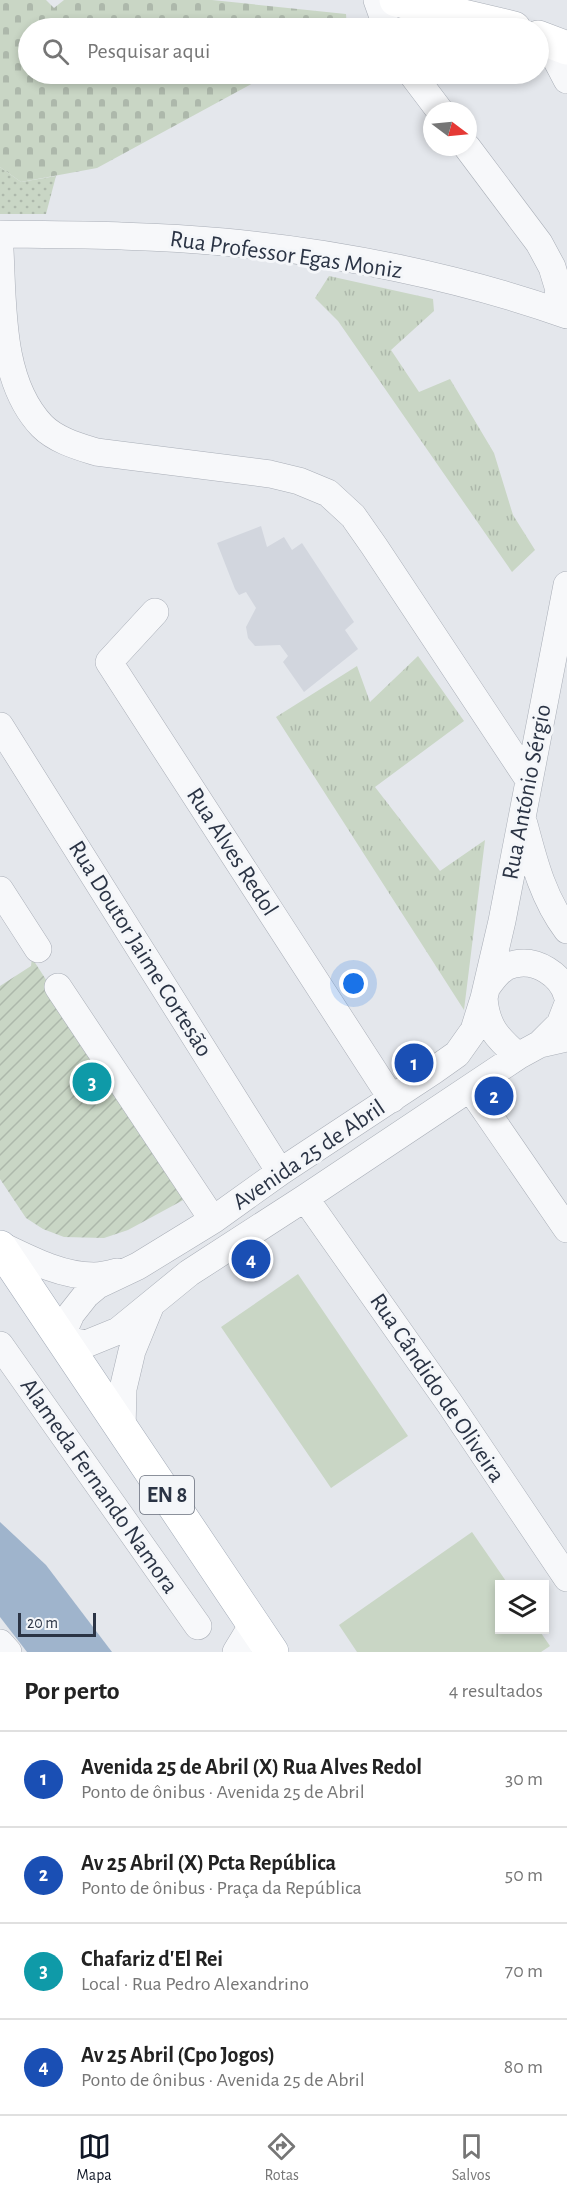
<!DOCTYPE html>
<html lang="pt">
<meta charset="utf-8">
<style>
body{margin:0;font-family:"Alegreya Sans",sans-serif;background:#f2f2f2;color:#222}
.controls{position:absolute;right:18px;bottom:18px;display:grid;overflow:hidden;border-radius:0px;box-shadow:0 3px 9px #0003}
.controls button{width:54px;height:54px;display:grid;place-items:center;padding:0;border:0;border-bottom:2px solid #e0e0e0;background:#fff;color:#222;font:30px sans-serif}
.compass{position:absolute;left:423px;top:102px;width:54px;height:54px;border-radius:50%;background:#fff;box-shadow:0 3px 9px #0003;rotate:106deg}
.scale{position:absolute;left:18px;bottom:15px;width:78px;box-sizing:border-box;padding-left:6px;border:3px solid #2b3445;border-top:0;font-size:16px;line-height:21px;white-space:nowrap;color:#2b3445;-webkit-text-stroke:4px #f4f6f9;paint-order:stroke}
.you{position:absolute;left:354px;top:984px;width:21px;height:21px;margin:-15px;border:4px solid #fff;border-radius:50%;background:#1a73e8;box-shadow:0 0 0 9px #1a73e833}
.badge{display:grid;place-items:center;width:39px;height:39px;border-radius:50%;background:#111827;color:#fff;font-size:20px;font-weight:700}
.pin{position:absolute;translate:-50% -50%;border:3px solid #fff;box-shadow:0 2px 6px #0006}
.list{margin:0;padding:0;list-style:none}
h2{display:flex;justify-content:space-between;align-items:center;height:78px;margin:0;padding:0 24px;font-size:26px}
h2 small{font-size:20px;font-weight:400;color:#767676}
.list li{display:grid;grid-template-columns:39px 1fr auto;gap:18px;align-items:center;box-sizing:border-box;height:96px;padding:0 24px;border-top:2px solid #e0e0e0}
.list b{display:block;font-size:22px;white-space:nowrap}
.list p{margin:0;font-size:20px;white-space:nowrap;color:#767676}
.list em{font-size:20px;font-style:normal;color:#767676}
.icon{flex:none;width:33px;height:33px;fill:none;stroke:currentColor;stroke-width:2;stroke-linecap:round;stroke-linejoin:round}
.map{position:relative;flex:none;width:567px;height:1652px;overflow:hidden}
.search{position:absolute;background:#fff;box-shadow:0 3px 9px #0003;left:18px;right:18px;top:18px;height:66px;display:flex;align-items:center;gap:15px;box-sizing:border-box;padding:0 21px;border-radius:33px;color:#767676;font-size:22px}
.sheet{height:462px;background:#fff}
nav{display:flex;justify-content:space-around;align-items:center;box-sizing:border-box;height:84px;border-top:2px solid #e0e0e0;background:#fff;font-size:16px;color:#767676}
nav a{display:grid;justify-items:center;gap:3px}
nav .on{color:#111827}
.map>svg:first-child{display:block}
.built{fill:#d2d6de}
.grass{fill:url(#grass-tufts)}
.cemetery{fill:url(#cemetery-stones)}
.park{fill:url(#park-dots)}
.garden{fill:url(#garden-furrows)}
.pitch{fill:#c9d6c5}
.water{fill:#9fb4cc}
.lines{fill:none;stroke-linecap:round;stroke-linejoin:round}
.street-casing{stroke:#a9aeb7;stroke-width:28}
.secondary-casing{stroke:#a9aeb7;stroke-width:34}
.primary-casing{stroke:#a3abb8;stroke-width:34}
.street{stroke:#f7f8fa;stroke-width:27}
.secondary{stroke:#fff;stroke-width:33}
.primary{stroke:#fff;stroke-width:33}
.labels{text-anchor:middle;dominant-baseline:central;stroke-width:6;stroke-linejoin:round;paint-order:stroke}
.shield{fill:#f4f6f9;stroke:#676e7b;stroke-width:1.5}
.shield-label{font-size:22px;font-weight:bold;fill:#2b3445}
.street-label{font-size:24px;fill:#2b3445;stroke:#f4f6f9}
</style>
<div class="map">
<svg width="567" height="1652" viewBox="0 0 567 1652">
<defs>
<pattern id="grass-tufts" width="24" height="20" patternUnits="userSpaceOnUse" patternTransform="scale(1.5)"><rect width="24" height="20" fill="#c9d6c5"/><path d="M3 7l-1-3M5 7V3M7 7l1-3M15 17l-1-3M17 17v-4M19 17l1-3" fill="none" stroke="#adb8ab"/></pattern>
<pattern id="cemetery-stones" width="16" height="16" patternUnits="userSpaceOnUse" patternTransform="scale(1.5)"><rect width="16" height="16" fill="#c9d6c5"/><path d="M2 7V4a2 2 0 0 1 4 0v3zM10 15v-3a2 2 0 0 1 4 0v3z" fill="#adb8ab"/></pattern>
<pattern id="park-dots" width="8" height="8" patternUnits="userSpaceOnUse" patternTransform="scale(1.5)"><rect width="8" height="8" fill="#c9d6c5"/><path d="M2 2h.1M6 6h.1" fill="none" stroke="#adb8ab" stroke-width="1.8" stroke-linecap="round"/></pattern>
<pattern id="garden-furrows" width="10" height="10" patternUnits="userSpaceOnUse" patternTransform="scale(1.5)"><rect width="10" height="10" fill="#c9d6c5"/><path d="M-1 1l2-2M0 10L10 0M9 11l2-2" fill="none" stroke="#adb8ab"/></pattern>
</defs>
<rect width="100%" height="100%" fill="#e4e7ec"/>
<!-- built -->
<path class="built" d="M261,526L267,547L284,537L292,550L302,543L354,622L345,630L358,649L304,692L283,662L288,656L280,645L255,646L248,638L246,627L256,608L246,592L239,595L235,589L217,543Z"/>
<!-- grass -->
<path class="grass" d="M329,276L433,299L434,311L391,350L419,392L450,379L494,453L513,515L535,550L512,572L338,321L315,298Z
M418,656L464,721L375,787L440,871L485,840L464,1010L276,717L357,666L370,702Z"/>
<!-- cemetery -->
<path class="cemetery" d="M0,0H46L54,8L64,0H212L346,14L347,28H28V74H270L97,168L21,182L0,167Z"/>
<!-- park -->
<path class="park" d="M0,167L21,182L56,176L46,214H0Z"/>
<!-- garden -->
<path class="garden" d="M32,958L187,1198L128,1230L104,1238L64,1237L43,1229L26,1218L0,1179V986L31,966Z"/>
<!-- pitch -->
<path class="pitch" d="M298,1274L408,1436L331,1488L221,1327Z
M472,1532L508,1584H500V1630H539L550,1646L541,1652H357L339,1625Z"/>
<!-- water -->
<path class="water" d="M0,1522L46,1565L112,1652H27L0,1617Z"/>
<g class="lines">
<!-- street casing -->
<g class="street-casing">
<path id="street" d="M377,0L387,28
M546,40L567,80
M412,74L440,111
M467,147L539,243L552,267L559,290L555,311
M0,234C75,235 149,235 224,242C336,252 460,277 567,315
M0,250C3,308 0,382 42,426C56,440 77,446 96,452L270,474L299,481L328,493L353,516L374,546L529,780
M567,585L502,921L484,998L474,1030L457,1054L433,1071L280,1172L213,1220L138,1266L98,1285L86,1295L71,1314L60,1339L86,1344L118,1331L189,1273L305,1198L518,1056L540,1044L567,1038
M155,612L109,662L392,1099
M0,726L280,1172
M524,824C534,862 543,898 567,930
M0,890L38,949
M58,987L213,1220
M487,987C494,977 502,966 515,964C537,959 561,975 567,995
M484,998C486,1026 497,1038 518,1056
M540,1044L560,1024L567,1006
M470,1088L567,1229
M305,1198L450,1404L567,1578
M0,1245C29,1259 61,1276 94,1276C101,1276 110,1274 117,1272
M0,1345L198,1626
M122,1430L123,1389L132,1351L150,1307
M0,1643L8,1652
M236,1652L253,1624"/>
</g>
<!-- secondary casing -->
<g class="secondary-casing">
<path id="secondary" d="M396,0L514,28
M538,37L567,48"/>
</g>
<!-- primary casing -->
<g class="primary-casing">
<path id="primary" d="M0,1247L272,1652"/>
</g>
<!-- street -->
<use href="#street" class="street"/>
<!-- secondary -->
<use href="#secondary" class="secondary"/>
<!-- primary -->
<use href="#primary" class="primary"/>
</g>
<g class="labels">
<!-- shield labels -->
<rect class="shield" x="140" y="1476" width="54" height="38" rx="4.5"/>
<g class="shield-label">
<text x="167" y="1495">EN 8</text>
</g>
<!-- street labels -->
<g class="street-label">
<text transform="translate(286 255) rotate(8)">Rua Professor Egas Moniz</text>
<text transform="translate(527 792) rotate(-79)">Rua António Sérgio</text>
<text transform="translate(232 852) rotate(57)">Rua Alves Redol</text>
<text transform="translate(140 949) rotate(58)">Rua Doutor Jaime Cortesão</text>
<text transform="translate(309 1155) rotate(-34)">Avenida 25 de Abril</text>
<text transform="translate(437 1388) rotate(56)">Rua Cândido de Oliveira</text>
<text transform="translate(99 1486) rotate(55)">Alameda Fernando Namora</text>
</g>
</g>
</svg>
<div class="controls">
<button><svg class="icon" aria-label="layers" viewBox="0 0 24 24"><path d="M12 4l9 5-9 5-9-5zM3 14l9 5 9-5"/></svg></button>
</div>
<svg class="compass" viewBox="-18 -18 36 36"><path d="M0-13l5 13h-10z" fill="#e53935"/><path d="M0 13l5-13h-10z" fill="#767676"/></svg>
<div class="scale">20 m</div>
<div class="you"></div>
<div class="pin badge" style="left:414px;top:1063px;background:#1a4fb4">1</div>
<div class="pin badge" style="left:494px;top:1096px;background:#1a4fb4">2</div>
<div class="pin badge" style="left:92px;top:1082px;background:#0f9aa8">3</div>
<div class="pin badge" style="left:251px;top:1259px;background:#1a4fb4">4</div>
<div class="search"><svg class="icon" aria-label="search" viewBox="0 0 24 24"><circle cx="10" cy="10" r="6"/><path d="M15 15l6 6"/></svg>Pesquisar aqui</div>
</div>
<section class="sheet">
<h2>Por perto<small>4 resultados</small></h2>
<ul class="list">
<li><span class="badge" style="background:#1a4fb4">1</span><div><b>Avenida 25 de Abril (X) Rua Alves Redol</b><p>Ponto de ônibus · Avenida 25 de Abril</p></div><em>30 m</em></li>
<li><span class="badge" style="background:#1a4fb4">2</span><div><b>Av 25 Abril (X) Pcta República</b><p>Ponto de ônibus · Praça da República</p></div><em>50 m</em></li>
<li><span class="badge" style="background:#0f9aa8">3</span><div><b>Chafariz d'El Rei</b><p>Local · Rua Pedro Alexandrino</p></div><em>70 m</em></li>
<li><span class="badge" style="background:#1a4fb4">4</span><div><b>Av 25 Abril (Cpo Jogos)</b><p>Ponto de ônibus · Avenida 25 de Abril</p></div><em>80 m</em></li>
</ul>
</section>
<nav>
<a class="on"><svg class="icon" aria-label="map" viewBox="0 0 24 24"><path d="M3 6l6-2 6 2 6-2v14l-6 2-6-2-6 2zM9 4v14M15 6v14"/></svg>Mapa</a>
<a><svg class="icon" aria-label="directions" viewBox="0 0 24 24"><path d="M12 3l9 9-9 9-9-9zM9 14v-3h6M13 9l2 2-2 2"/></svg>Rotas</a>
<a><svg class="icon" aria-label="saved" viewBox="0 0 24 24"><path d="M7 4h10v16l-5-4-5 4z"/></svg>Salvos</a>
</nav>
